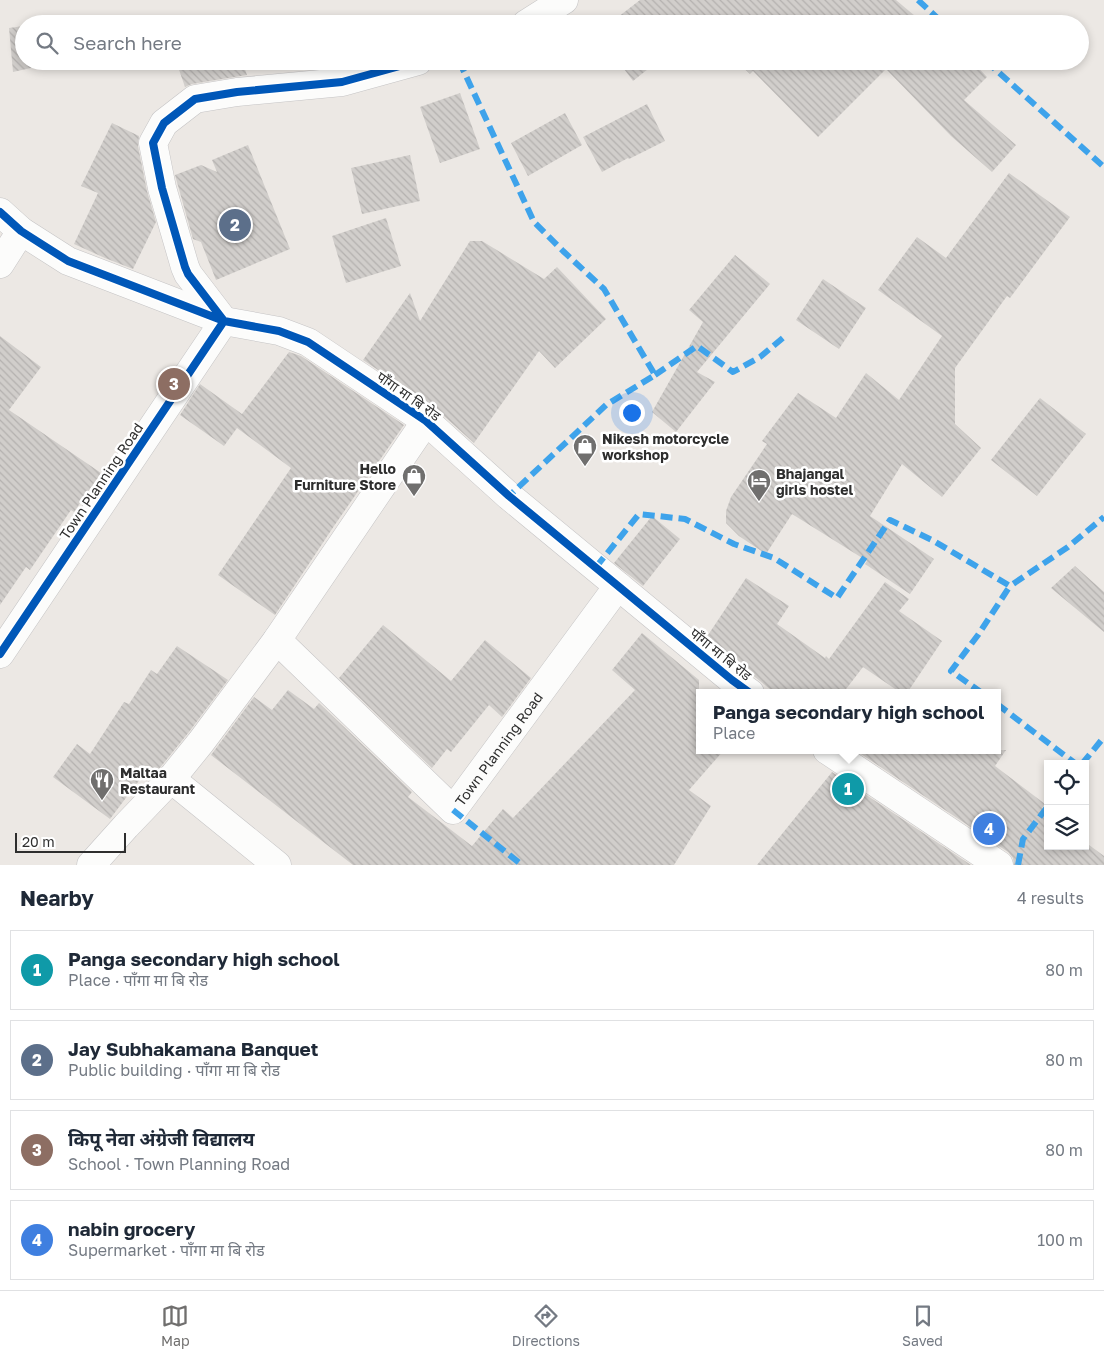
<!DOCTYPE html>
<meta charset="utf-8">
<style>
body{margin:0;font-family:"Golos Text","Noto Sans Devanagari",sans-serif;background:#f2f2f3;color:#1f2937}
.controls{position:absolute;right:15px;bottom:15px;display:grid;overflow:hidden;border-radius:0px;box-shadow:0 2px 8px #0003}
.controls button{width:45px;height:45px;display:grid;place-items:center;padding:0;border:0;border-bottom:1px solid #e0e1e3;background:#fff;color:#1f2937;font:25px sans-serif}
.scale{position:absolute;left:15px;bottom:12px;width:111px;box-sizing:border-box;padding-left:5px;border:2px solid #2e2e2e;border-top:0;font-size:14px;line-height:18px;white-space:nowrap;color:#2e2e2e;-webkit-text-stroke:4px #fff;paint-order:stroke}
.you{position:absolute;left:631px;top:412px;width:18px;height:18px;margin:-12px;border:4px solid #fff;border-radius:50%;background:#1a73e8;box-shadow:0 0 0 8px #1a73e833}
.badge{display:grid;place-items:center;width:32px;height:32px;border-radius:50%;background:#706f6e;color:#fff;font-size:16px;font-weight:700}
.pin{position:absolute;translate:-50% -50%;border:2px solid #fff;box-shadow:0 1px 5px #0006}
.popup{position:absolute;left:696px;top:689px;width:305px;height:65px;box-sizing:border-box;display:grid;place-content:center;border-radius:0px;background:#fff;filter:drop-shadow(0 1px 4px #0005);font-size:16px;white-space:nowrap;color:#747a83}
.popup b{font-size:19px;color:#1f2937}
.popup::after{content:'';position:absolute;left:50%;top:100%;margin-left:-10px;border:10px solid transparent;border-top-color:#fff}
.list{margin:0;padding:0;list-style:none}
h2{display:flex;justify-content:space-between;align-items:center;height:65px;margin:0;padding:0 20px;font-size:21px}
h2 small{font-size:16px;font-weight:400;color:#747a83}
.list li{display:grid;grid-template-columns:32px 1fr auto;gap:15px;align-items:center;box-sizing:border-box;height:80px;margin:0 10px 10px;padding:0 10px;border:1px solid #e0e1e3;border-radius:0px}
.list b{display:block;font-size:19px;white-space:nowrap}
.list p{margin:0;font-size:16px;white-space:nowrap;color:#747a83}
.list em{font-size:16px;font-style:normal;color:#747a83}
.icon{flex:none;width:28px;height:28px;fill:none;stroke:currentColor;stroke-width:2;stroke-linecap:round;stroke-linejoin:round}
.map{position:relative;flex:none;width:1104px;height:865px;overflow:hidden}
.search{position:absolute;background:#fff;box-shadow:0 2px 8px #0003;left:15px;right:15px;top:15px;height:55px;display:flex;align-items:center;gap:12px;box-sizing:border-box;padding:0 18px;border-radius:28px;color:#747a83;font-size:19px}
.sheet{height:425px;background:#fff}
nav{display:flex;justify-content:space-around;align-items:center;box-sizing:border-box;height:70px;border-top:1px solid #e0e1e3;background:#fff;font-size:14px;color:#747a83}
nav a{display:grid;justify-items:center;gap:2px}
nav .on{color:#706f6e}
.map>svg:first-child{display:block}
.building{fill:url(#building-back-hatch)}
.lines{fill:none;stroke-linecap:round;stroke-linejoin:round}
.minor-casing{stroke:#c5c4c5;stroke-width:29}
.minor{stroke:#fcfcfb;stroke-width:28}
.quiet{stroke:#3ea3eb;stroke-width:6;stroke-dasharray:12 6;stroke-linecap:butt}
.cycleway-casing{stroke:#fff;stroke-width:11}
.cycleway{stroke:#0057b8;stroke-width:8}
.labels{text-anchor:middle;dominant-baseline:central;stroke-width:5;stroke-linejoin:round;paint-order:stroke}
.street-label{font-size:14px;fill:#2e2e2e;stroke:#fff}
.poi-label{font-size:14px;font-weight:bold;fill:#2e2e2e;stroke:#fff;text-anchor:start}
</style>
<div class="map">
<svg width="1104" height="865" viewBox="0 0 1104 865">
<defs>
<pattern id="building-back-hatch" width="6" height="6" patternUnits="userSpaceOnUse" patternTransform="scale(1.25)"><rect width="6" height="6" fill="#d1cecb"/><path d="M-1 5l2 2M0 0l6 6M5-1l2 2" fill="none" stroke="#b4b1af"/></pattern>
</defs>
<rect width="100%" height="100%" fill="#ece8e4"/>
<!-- building -->
<path class="building" d="M640,0H896L922,22L927,16L935,24H609Z
M24,26V61H53V63L13,72L9,28Z
M176,61H242L247,75L192,84L185,87Z
M618,61H658L633,81Z
M736,61H972L987,77L964,100L1016,145L992,172L951,136L886,69L818,137L753,71L750,74Z
M460,93L480,149L440,163L420,107Z
M647,104L665,141L629,159L628,158L602,172L583,137Z
M565,113L582,145L528,176L511,143Z
M112,123L139,136L138,146L147,191L156,222L133,269L105,258L74,244L98,193L81,186Z
M248,145L290,249L216,280L201,242L193,239L175,175L201,165L217,172L212,160Z
M410,155L420,201L362,214L351,168Z
M1009,173L1070,217L1010,298L1007,296L955,368V424L981,448L942,497L902,464L870,516L934,559L910,594L865,564L867,561L792,514L766,554L739,536L726,523V511L731,497L767,444L762,441L798,393L836,418L866,373L899,400L942,336L878,290L917,237L946,258Z
M386,218L401,266L346,283L332,236Z
M470,241H482L544,279L557,267L606,319L555,368L539,351L474,443L435,408L363,360L410,293L420,321Z
M735,255L770,284L697,372L715,382L676,432L652,412L703,322L689,310Z
M823,279L866,308L839,349L796,320Z
M0,336L41,367L9,410L101,473L74,512L71,510L30,570L26,567L0,605Z
M289,352L301,356L404,425L334,526L275,615L218,575L291,468L237,428L224,446L180,415L200,384L242,414Z
M1040,398L1086,434L1037,496L991,460Z
M652,516L680,539L643,586L614,563Z
M1075,566L1104,592V632L1051,588Z
M746,578L789,606L777,624L825,658L826,656L829,659L885,582L909,599L899,611L942,641L907,693H901L863,667L843,693H775L706,638Z
M383,625L451,681L485,640L531,678L502,717L489,705L451,752L447,749L432,768L339,678Z
M642,633L699,680V750H724L689,790L711,806L674,865H353L211,755L254,697L272,710L288,690L314,709L319,703L412,792L408,797L472,846L503,809L513,818L635,690L612,670Z
M177,646L228,680L189,732L159,769L157,771L150,766L110,819L53,777L77,744L90,754L124,702L129,704L151,670L157,674Z
M855,750H1006L995,766L1045,804L1042,808L1048,813V846H1085V842L1104,856V865H1014L1013,858L1008,852Z
M832,772L971,865H757Z"/>
<g class="lines">
<!-- minor casing -->
<g class="minor-casing">
<g id="minor">
<path d="M526,24L564,0"/>
<path d="M0,212L21,231L68,261L224,321L279,331L308,342L426,421L509,496L732,680L750,693"/>
<path d="M0,264L21,231"/>
<path id="s1" d="M277,640L453,810L618,586"/>
<path d="M0,654L224,321L188,274L185,267L162,188L153,143L164,123L195,99L237,92L342,82L418,61"/>
<path d="M827,750L999,865"/>
<path d="M171,779L277,865"/>
<path d="M91,865L126,826L171,779L201,742L277,640L426,421"/>
</g>
</g>
<!-- minor -->
<use href="#minor" class="minor"/>
<!-- quiet -->
<path class="quiet" d="M918,0L944,24
M459,61L534,222L563,251L604,289L655,375L606,405L509,496
M986,61L1104,167
M655,375L697,346L733,372L760,357L784,337
M596,567L639,514L685,519L734,544L774,558L837,598L890,520L932,540L1010,586L1068,547L1104,517
M982,693L951,671L978,635L1010,586
M997,704L1076,764
M1082,764L1104,737
M453,810L522,865
M1018,865L1023,839L1048,806"/>
<!-- cycleway casing -->
<g class="cycleway-casing">
<path id="cycleway" d="M0,212L21,231L68,261L224,321L279,331L308,342L426,421L509,496L732,680L750,693
M0,654L224,321L188,274L185,267L162,188L153,143L164,123L195,99L237,92L342,82L418,61"/>
</g>
<!-- cycleway -->
<use href="#cycleway" class="cycleway"/>
</g>
<!-- icons -->
<defs>
<g id="shop-pin" transform="scale(1.25)"><path d="M0 17L-7.5 6A9.5 9.5 0 1 1 7.5 6Z" fill="#706f6e" stroke="#fff"/><path d="M-5-2.5h2.3a2.7 3.5 0 0 1 5.4 0H5L5.5 6h-11ZM-1.5-2.5h3a1.5 2.3 0 0 0-3 0Z" fill="#fff"/></g>
<g id="hotel-pin" transform="scale(1.25)"><path d="M0 17L-7.5 6A9.5 9.5 0 1 1 7.5 6Z" fill="#706f6e" stroke="#fff"/><path d="M-6-4.5h1.5V1H6V5H4.5V3h-9V5H-6ZM-4 0a1.8 1.8 0 1 1 3.6 0ZM.5 0V-2.5h3Q6-2.5 6 0Z" fill="#fff"/></g>
<g id="restaurant-pin" transform="scale(1.25)"><path d="M0 17L-7.5 6A9.5 9.5 0 1 1 7.5 6Z" fill="#706f6e" stroke="#fff"/><path d="M-5-6h1v4h1v-4h1v4h1v-4h1v5L-1.5 .5V6h-2V.5L-5-1ZM5-6V6H3V1.5H1.5Q1.5-4 5-6Z" fill="#fff"/></g>
</defs>
<g fill-rule="evenodd">
<use href="#shop-pin" x="585" y="446"/>
<use href="#shop-pin" x="414" y="476"/>
<use href="#hotel-pin" x="759" y="481"/>
<use href="#restaurant-pin" x="102" y="780"/>
</g>
<g class="labels">
<!-- street labels -->
<g class="street-label">
<text transform="translate(409 396) rotate(35)">पाँगा मा बि रोड</text>
<text transform="translate(101 481) rotate(-56)">Town Planning Road</text>
<text transform="translate(721 654) rotate(39)">पाँगा मा बि रोड</text>
<text stroke="none"><textPath href="#s1" startOffset="321">Town Planning Road</textPath></text>
</g>
<!-- poi labels -->
<g class="poi-label">
<text x="602" y="438">Nikesh motorcycle<tspan x="602" dy="16">workshop</tspan></text>
<text x="396" y="468" text-anchor="end">Hello<tspan x="396" dy="16">Furniture Store</tspan></text>
<text x="776" y="473">Bhajangal<tspan x="776" dy="16">girls hostel</tspan></text>
<text x="120" y="772">Maltaa<tspan x="120" dy="16">Restaurant</tspan></text>
</g>
</g>
</svg>
<div class="controls">
<button><svg class="icon" aria-label="locate" viewBox="0 0 24 24"><circle cx="12" cy="12" r="6"/><path d="M12 2v4M12 18v4M2 12h4M18 12h4"/></svg></button>
<button><svg class="icon" aria-label="layers" viewBox="0 0 24 24"><path d="M12 4l9 5-9 5-9-5zM3 14l9 5 9-5"/></svg></button>
</div>
<div class="scale">20 m</div>
<div class="you"></div>
<div class="pin badge" style="left:848px;top:789px;background:#0f9aa8">1</div>
<div class="popup"><b>Panga secondary high school</b>Place</div>
<div class="pin badge" style="left:235px;top:225px;background:#5c6f8a">2</div>
<div class="pin badge" style="left:174px;top:384px;background:#8d6e63">3</div>
<div class="pin badge" style="left:989px;top:829px;background:#3f7fe0">4</div>
<div class="search"><svg class="icon" aria-label="search" viewBox="0 0 24 24"><circle cx="10" cy="10" r="6"/><path d="M15 15l6 6"/></svg>Search here</div>
</div>
<section class="sheet">
<h2>Nearby<small>4 results</small></h2>
<ul class="list">
<li><span class="badge" style="background:#0f9aa8">1</span><div><b>Panga secondary high school</b><p>Place · पाँगा मा बि रोड</p></div><em>80 m</em></li>
<li><span class="badge" style="background:#5c6f8a">2</span><div><b>Jay Subhakamana Banquet</b><p>Public building · पाँगा मा बि रोड</p></div><em>80 m</em></li>
<li><span class="badge" style="background:#8d6e63">3</span><div><b>किपू नेवा अंग्रेजी विद्यालय</b><p>School · Town Planning Road</p></div><em>80 m</em></li>
<li><span class="badge" style="background:#3f7fe0">4</span><div><b>nabin grocery</b><p>Supermarket · पाँगा मा बि रोड</p></div><em>100 m</em></li>
</ul>
</section>
<nav>
<a class="on"><svg class="icon" aria-label="map" viewBox="0 0 24 24"><path d="M3 6l6-2 6 2 6-2v14l-6 2-6-2-6 2zM9 4v14M15 6v14"/></svg>Map</a>
<a><svg class="icon" aria-label="directions" viewBox="0 0 24 24"><path d="M12 3l9 9-9 9-9-9zM9 14v-3h6M13 9l2 2-2 2"/></svg>Directions</a>
<a><svg class="icon" aria-label="saved" viewBox="0 0 24 24"><path d="M7 4h10v16l-5-4-5 4z"/></svg>Saved</a>
</nav>
